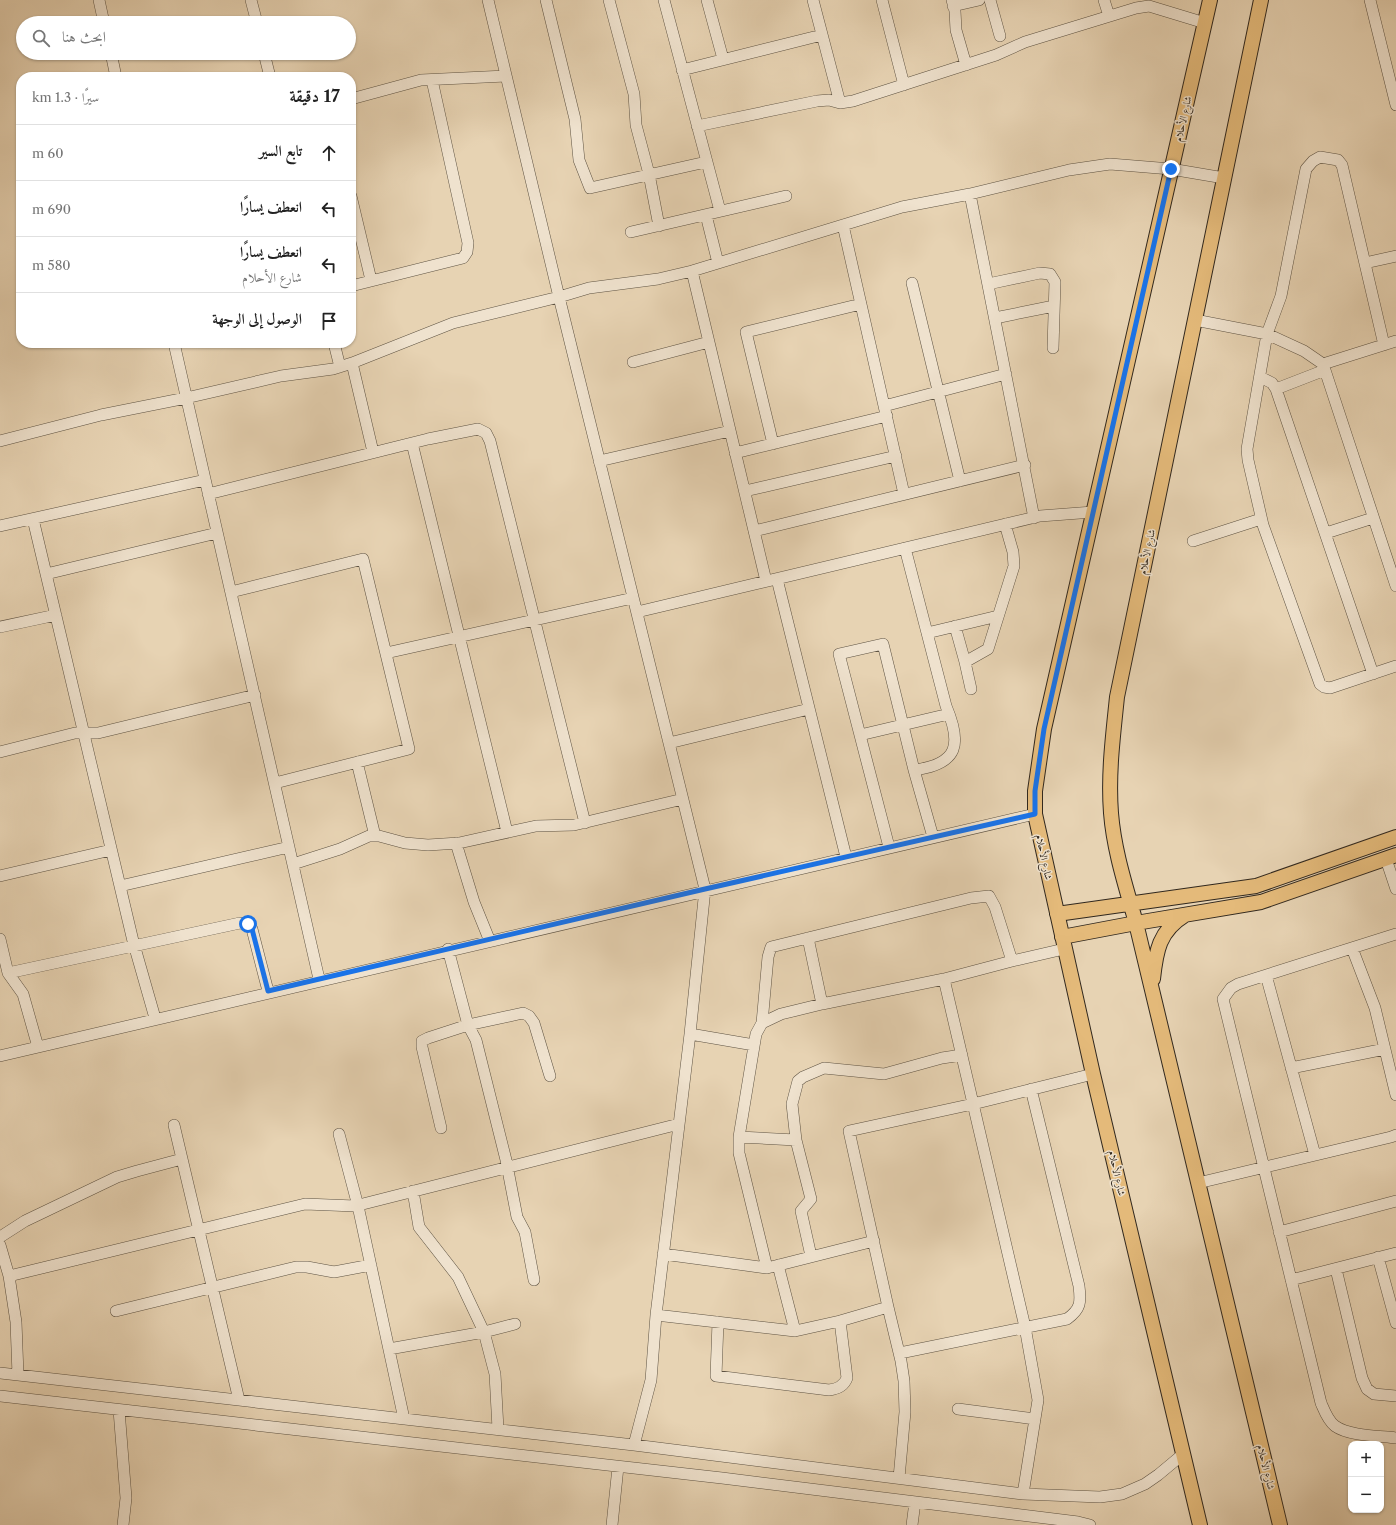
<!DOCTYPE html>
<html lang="ar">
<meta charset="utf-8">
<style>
body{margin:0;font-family:"Libre Caslon Text",Amiri,serif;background:#f6f6f6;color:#222;direction:rtl}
.controls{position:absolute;right:12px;bottom:12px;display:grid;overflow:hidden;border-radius:8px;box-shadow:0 1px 3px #0004}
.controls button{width:36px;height:36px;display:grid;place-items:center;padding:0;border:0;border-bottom:1px solid #e0e0e0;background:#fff;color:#222;font:20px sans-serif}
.stop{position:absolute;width:12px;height:12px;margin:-9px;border:3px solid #1a73e8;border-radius:50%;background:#fff}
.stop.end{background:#1a73e8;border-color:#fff;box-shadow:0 1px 4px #0008}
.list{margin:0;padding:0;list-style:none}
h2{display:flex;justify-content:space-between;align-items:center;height:52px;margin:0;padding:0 16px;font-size:17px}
h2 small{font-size:13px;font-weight:400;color:#767676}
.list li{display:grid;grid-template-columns:26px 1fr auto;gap:12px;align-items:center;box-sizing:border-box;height:56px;padding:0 16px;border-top:1px solid #e0e0e0}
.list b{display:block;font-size:15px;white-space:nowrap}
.list p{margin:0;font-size:13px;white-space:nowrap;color:#767676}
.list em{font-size:13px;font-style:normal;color:#767676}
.icon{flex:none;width:22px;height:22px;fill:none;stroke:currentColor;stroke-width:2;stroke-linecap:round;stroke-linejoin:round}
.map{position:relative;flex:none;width:1396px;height:1525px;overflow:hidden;direction:ltr}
.search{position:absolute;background:#fff;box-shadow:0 1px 3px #0004;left:16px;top:16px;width:340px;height:44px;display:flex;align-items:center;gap:10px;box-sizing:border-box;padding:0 14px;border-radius:22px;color:#767676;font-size:15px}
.panel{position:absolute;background:#fff;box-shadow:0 1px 3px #0004;left:16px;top:72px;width:340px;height:276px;border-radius:16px;direction:rtl}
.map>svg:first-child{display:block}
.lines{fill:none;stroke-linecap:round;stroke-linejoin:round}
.minor-casing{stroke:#5e5343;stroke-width:12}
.major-casing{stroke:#31281e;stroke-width:16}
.minor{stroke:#efe2ce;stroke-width:11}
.major{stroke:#e4ba7a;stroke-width:14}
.route{stroke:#1a73e8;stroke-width:5}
.labels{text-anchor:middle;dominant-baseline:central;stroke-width:3;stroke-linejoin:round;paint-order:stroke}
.street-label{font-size:10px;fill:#31281e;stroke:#efe2ce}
</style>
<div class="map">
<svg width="1396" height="1525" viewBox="0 0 1396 1525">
<rect width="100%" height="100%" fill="#e7d3b3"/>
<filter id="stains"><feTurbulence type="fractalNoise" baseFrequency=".005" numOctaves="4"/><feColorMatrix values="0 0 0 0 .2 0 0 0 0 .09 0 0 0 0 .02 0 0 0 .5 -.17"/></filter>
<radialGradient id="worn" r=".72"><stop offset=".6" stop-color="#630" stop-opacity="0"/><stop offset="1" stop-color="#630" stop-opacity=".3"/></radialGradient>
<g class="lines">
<!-- minor casing -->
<g class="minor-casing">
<path id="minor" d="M99,0L104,23
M251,0L257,23
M488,0L559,297L705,889L690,1034L656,1315L651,1380L634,1445
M546,0L575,119L579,160L590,188L706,162
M609,0L634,94L636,125L649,174L659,226
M664,0L720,211
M707,0L723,59
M813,0L840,103
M882,0L904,85
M952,0L955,11L956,30L966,65
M990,0L1000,36
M1104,0L1109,16
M1370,0L1396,105
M953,6L979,0
M111,53L116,77
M264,53L270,77
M682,70L822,35
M351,99L421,80L506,76
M697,126L817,101L829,100L840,103L853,101L996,55L1025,42L1136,8L1149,6L1205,23
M970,194L1034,518
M351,196L371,280
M706,215L718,263
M843,225L904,494
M631,232L786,196
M1365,263L1396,256
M692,271L766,581
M912,283L960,481
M988,284L1040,273L1050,274L1055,282L1053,348
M351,286L463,258L467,252L468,243L432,80
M995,318L1054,306
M1195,320L1267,334L1304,351L1323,364L1396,586
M174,343L319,979
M334,343L340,367
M1384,345L1342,165L1338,160L1320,157L1313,161L1306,169L1281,296L1267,334L1247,449L1248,460L1263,525L1320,684L1324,687L1330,688L1396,666
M633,362L709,342
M352,363L373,452
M1323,364L1396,341
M1260,377L1272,383L1276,389L1373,674
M1276,389L1325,370
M884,406L1006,374
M0,441L101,415L186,398L281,376L333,369L352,363L453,323L559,297L589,288L658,279L692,271L902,207L970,194L1069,170L1110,164L1171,169L1224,178
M412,443L507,832
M773,444L746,332L861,304
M735,453L887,416
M599,461L730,431
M745,491L896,456
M208,494L428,439L478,429L486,433L490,441L585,823
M33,519L133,941L155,1018
M0,526L205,480
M754,531L1025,465
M1326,533L1373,518
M1193,541L1261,519
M905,548L946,706C962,744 959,764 914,770
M46,574L217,533
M777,579L846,857
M231,592L363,559L409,749L275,783
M637,612L1040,516L1093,512
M955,626L965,662L971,689
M0,627L56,615
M927,633L998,616
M386,653L633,598
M965,662L988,649L1014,566L1013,552L1005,524
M860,735L949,714
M669,743L809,709
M0,752L75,733H98L255,695
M357,762L375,836
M456,843L474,902L489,939
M889,847L839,654L883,644L914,770L933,837
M1386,859L1396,889
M293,864L340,849L369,836H379L405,843L428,845L459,843L536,826L574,825L683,799
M0,876L111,850
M120,886L289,847
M1396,934L1238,984L1231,988L1223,999L1321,1403C1324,1410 1328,1421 1335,1426C1349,1436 1380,1436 1396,1438
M808,938L822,1004
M0,939L8,973L23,994L38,1047
M1352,948L1375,1008L1396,1095
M448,949L468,1025L476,1040L506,1160L517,1217L525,1232L534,1280
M8,973L240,923L248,924L252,929L268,991
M1266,975L1315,1155
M944,979L1025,1327L1038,1400L1023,1494
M762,1023L768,957L771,947L971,898L989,896L995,907L1012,961
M690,1034L754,1045
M0,1056C344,973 689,892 1035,814
M1291,1068L1385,1049
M174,1125L239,1400
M441,1128L422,1047V1041L428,1038L468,1025L523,1013L529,1016L534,1023L550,1076
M339,1134L358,1206L404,1419
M739,1137L796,1140
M1198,1183L1391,1137L1396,1135
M413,1191L419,1227L458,1277L484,1332L495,1374L498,1429
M1279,1232L1396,1201
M0,1237L25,1221L117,1177L137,1171L182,1159
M0,1245L9,1276L16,1322L18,1375
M663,1254L767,1268L874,1241
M811,1256L801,1211L811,1199L796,1140L792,1104L798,1081L803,1077L824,1068L884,1074L942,1058L962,1055
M1378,1257L1396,1323
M778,1265L795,1331
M767,1268L739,1153V1137L756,1034L762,1023L781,1014L822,1004L944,979L1012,961L1064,949
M1336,1269L1362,1378L1367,1389L1374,1394L1396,1396
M9,1276L305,1204L355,1206L679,1124
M1291,1280L1396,1253
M116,1311L296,1267H307L334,1272L371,1265
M656,1315L795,1331L840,1321L888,1307
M718,1322L716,1376L829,1390C838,1389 844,1386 847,1378L840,1321
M389,1349L484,1332L515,1324
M900,1353L1067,1319C1081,1309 1081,1302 1079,1286L1031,1089
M0,1373L634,1445L1023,1494L1100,1497L1122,1494L1145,1484L1158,1475L1182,1455
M0,1396L722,1478L1078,1522L1090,1525
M958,1409L1035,1419
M119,1410L126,1498L123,1525
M899,1478L905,1412L904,1381L901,1361L888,1307L849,1131L973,1104L1093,1074
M612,1525L618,1467
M912,1525L915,1502"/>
</g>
<!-- major casing -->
<g class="major-casing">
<path id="major" d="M1261,0L1117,697C1113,736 1108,774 1111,813C1114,851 1126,887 1136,923L1280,1525
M1057,914L1256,886L1396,837
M1062,937L1136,923L1261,902L1396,855
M1153,979C1156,951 1159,931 1185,915
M1200,1525L1093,1074L1035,814V791L1044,729L1210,0"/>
</g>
<!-- minor -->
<use href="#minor" class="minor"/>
<!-- major -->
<use href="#major" class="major"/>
</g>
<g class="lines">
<!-- route -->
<path class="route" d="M248,924L252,929L268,991L705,889L1035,814V791L1044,729L1171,169"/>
</g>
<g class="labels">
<!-- street labels -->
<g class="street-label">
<text transform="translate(1183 119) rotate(-77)">شارع الأحلام</text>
<text transform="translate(1147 552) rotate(-78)">شارع الأحلام</text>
<text transform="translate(1044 857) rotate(78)">شارع الأحلام</text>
<text transform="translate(1117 1173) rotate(77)">شارع الأحلام</text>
<text transform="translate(1266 1467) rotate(76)">شارع الأحلام</text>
</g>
</g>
<rect width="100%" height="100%" filter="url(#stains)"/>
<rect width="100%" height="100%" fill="url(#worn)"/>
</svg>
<div class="controls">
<button>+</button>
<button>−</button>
</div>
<div class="stop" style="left:248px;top:924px"></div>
<div class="stop end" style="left:1171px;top:169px"></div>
<div class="search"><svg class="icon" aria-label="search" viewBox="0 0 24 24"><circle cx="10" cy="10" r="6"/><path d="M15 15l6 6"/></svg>ابحث هنا</div>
<section class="panel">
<h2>17 دقيقة<small>سيرًا · 1.3 km</small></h2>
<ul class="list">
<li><svg class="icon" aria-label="ahead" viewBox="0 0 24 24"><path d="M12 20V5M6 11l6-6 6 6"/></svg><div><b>تابع السير</b></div><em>60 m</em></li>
<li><svg class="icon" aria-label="left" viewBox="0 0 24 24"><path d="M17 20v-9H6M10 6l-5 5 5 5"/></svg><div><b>انعطف يسارًا</b></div><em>690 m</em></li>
<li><svg class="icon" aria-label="left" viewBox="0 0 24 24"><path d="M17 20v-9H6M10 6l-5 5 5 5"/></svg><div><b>انعطف يسارًا</b><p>شارع الأحلام</p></div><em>580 m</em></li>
<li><svg class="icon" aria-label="arrive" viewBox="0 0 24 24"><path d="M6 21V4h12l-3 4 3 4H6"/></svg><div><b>الوصول إلى الوجهة</b></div></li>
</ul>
</section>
</div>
